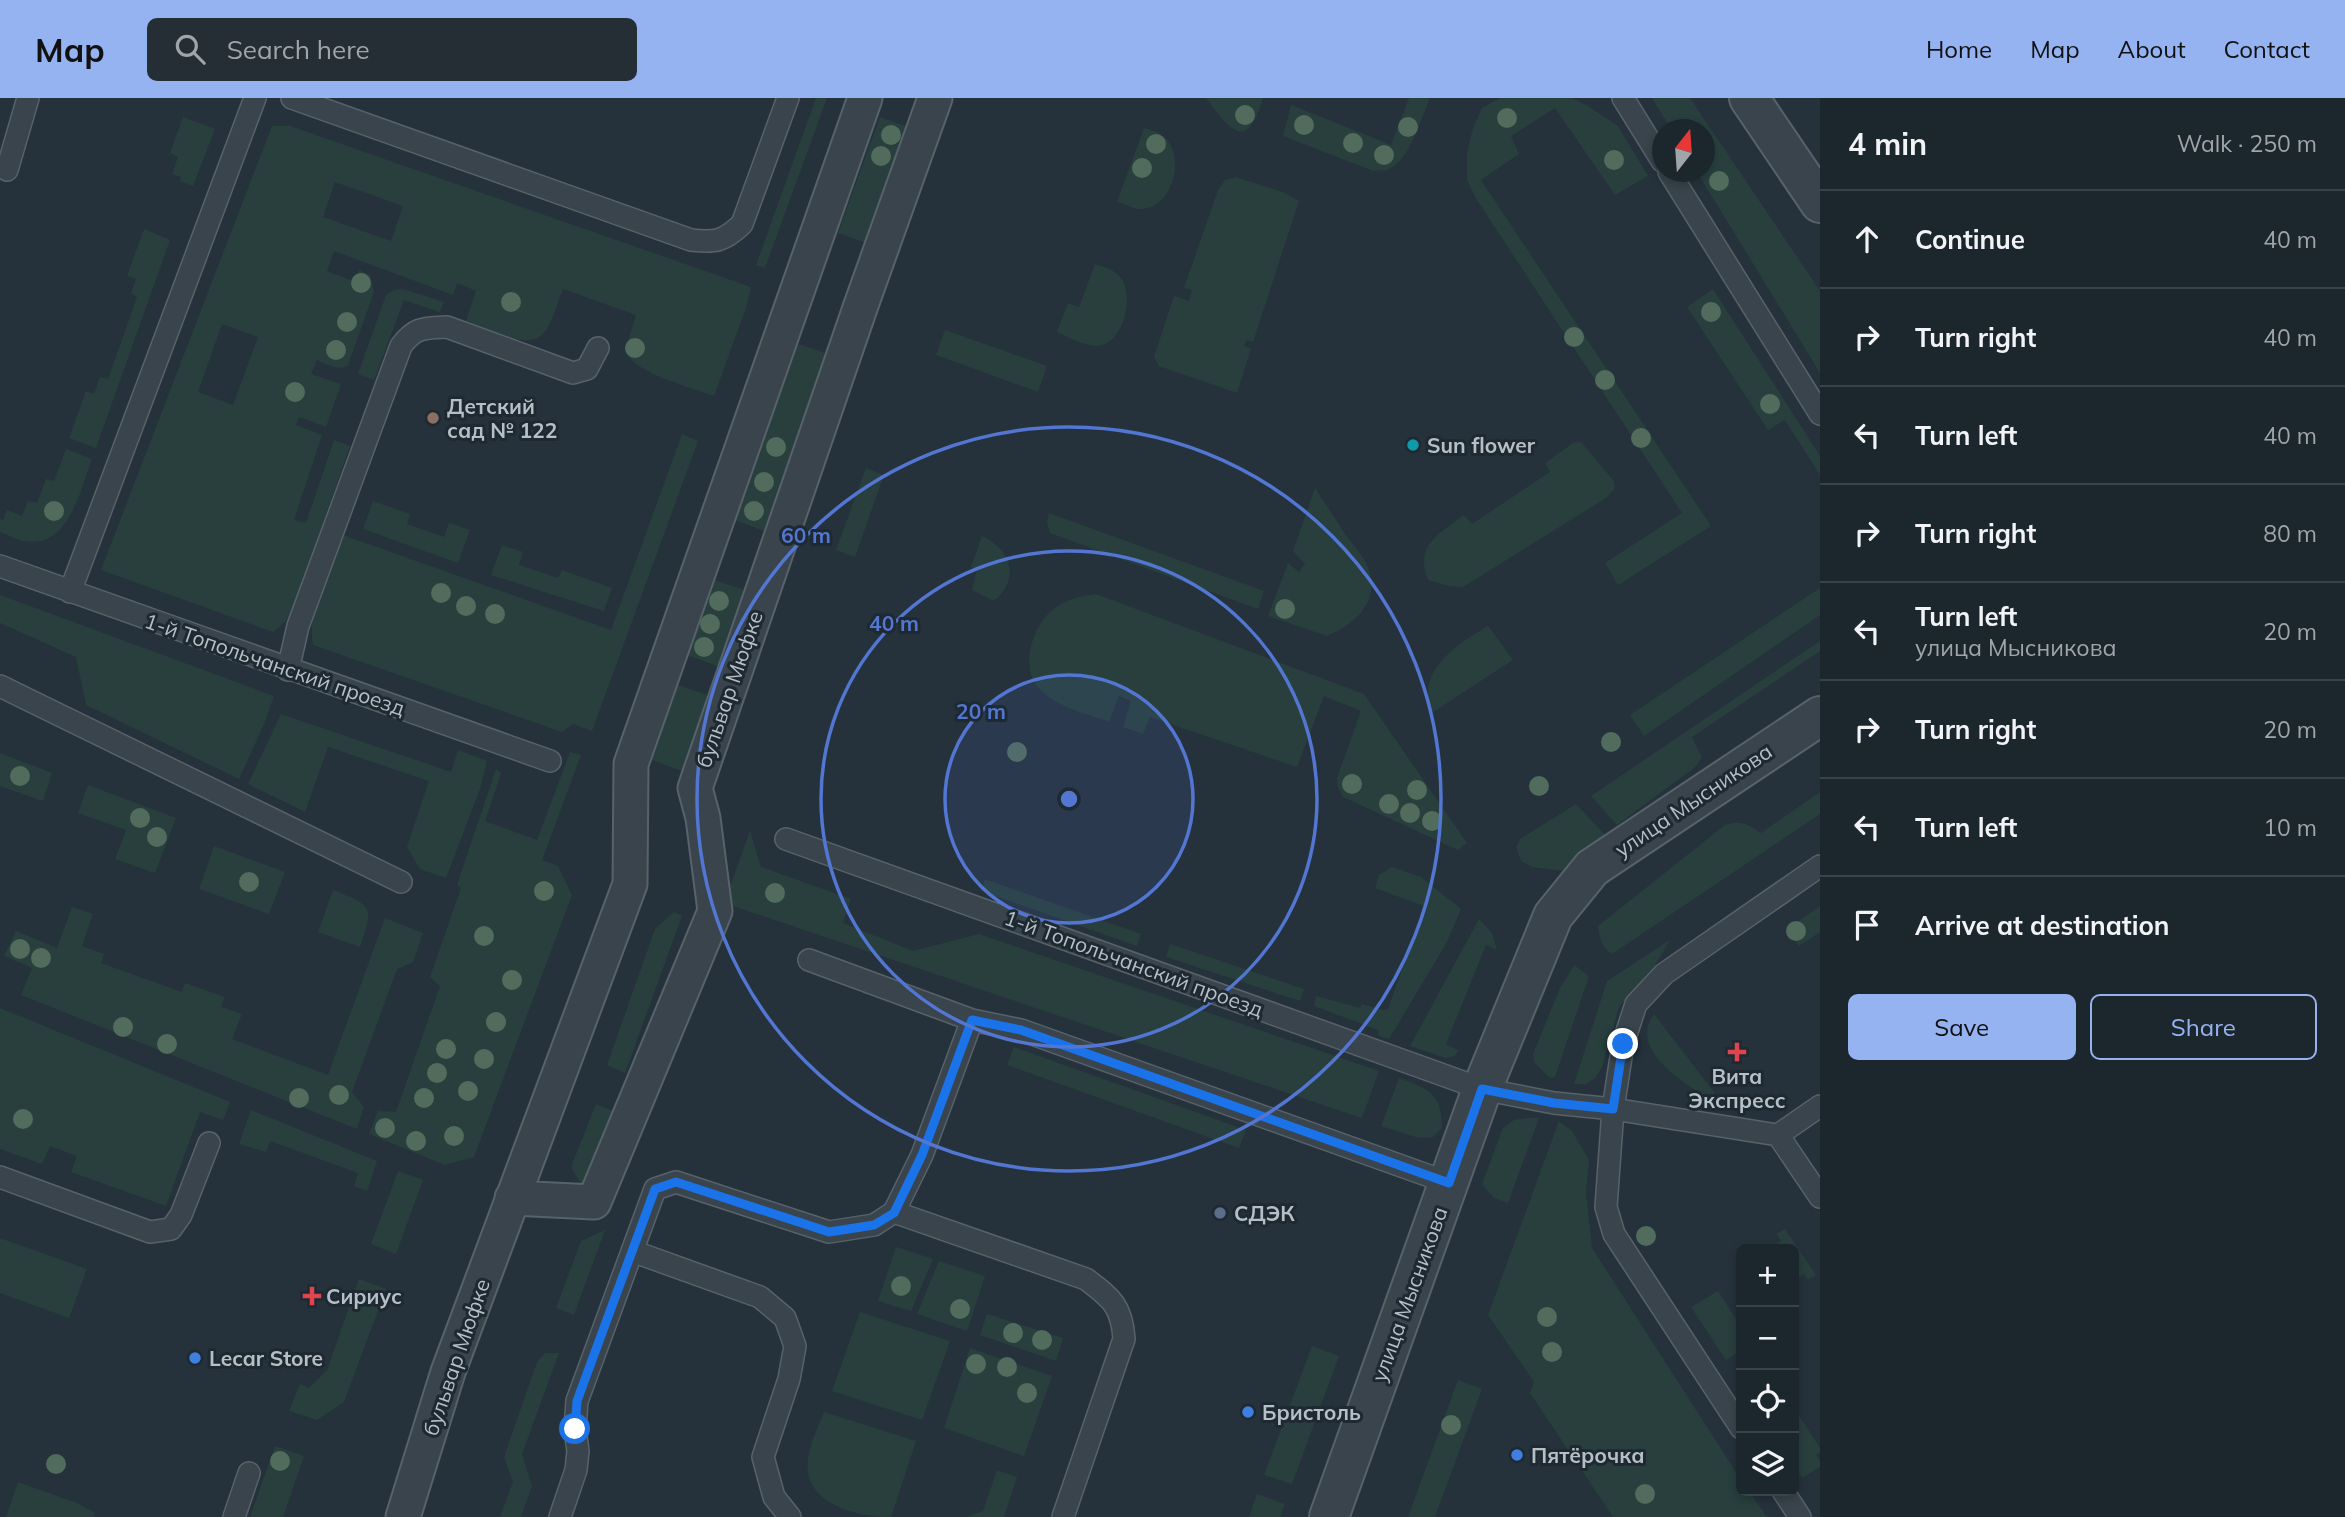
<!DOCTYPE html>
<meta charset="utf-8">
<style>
body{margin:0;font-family:Mulish,sans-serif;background:#252e35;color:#f1f3f6}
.controls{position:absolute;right:21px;bottom:21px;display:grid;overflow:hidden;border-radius:10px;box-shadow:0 4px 10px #0003}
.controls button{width:63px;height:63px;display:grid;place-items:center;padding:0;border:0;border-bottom:2px solid #3a4349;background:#1c262d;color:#f1f3f6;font:35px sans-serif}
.compass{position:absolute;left:1652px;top:21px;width:63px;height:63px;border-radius:50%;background:#1c262d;box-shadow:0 4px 10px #0003;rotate:17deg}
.stop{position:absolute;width:21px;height:21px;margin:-16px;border:5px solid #1a73e8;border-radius:50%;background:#fff}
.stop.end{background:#1a73e8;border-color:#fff;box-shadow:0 2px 7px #0008}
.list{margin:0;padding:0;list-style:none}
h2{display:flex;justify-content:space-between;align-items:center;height:91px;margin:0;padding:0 28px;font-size:30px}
h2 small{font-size:23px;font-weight:400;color:#a0a5aa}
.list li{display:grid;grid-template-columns:46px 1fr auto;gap:21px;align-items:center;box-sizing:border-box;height:98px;padding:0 28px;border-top:2px solid #3a4349}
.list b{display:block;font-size:26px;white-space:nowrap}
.list p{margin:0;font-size:23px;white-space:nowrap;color:#a0a5aa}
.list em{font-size:23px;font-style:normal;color:#a0a5aa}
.actions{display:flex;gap:14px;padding:21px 28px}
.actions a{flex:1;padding:16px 0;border:2px solid #95b2f1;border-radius:10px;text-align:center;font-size:24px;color:#95b2f1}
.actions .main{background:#95b2f1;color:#111}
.icon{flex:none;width:38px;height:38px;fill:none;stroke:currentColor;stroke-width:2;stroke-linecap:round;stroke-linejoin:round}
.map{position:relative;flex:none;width:1820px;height:1419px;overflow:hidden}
header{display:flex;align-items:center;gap:42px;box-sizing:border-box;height:98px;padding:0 35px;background:#95b2f1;color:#111}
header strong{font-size:33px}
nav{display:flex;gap:38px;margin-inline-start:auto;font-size:24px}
.search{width:490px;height:63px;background:#252e35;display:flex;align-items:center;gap:18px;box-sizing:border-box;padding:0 24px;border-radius:10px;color:#a0a5aa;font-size:26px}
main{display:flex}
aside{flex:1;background:#1c262d}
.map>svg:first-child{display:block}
.green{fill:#283f3d;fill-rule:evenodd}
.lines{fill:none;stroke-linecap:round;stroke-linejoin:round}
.service-casing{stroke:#57626a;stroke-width:24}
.pedestrian-casing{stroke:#57626a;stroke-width:37}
.minor-casing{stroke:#57626a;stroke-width:42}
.service{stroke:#39444c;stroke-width:21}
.pedestrian{stroke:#39444c;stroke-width:33}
.minor{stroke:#39444c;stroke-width:38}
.tree{fill:#516c5d}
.route{stroke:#1a73e8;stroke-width:9}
.ring{fill:none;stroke:#5276d2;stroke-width:3.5}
.education-dot{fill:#8d6e63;stroke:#1e2931;stroke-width:2.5}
.culture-dot{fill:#0f9aa8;stroke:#1e2931;stroke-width:2.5}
.health-dot{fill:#e0444e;stroke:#1e2931;stroke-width:2.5}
.service-dot{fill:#5c6f8a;stroke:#1e2931;stroke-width:2.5}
.shop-dot{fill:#3f7fe0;stroke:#1e2931;stroke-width:2.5}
.labels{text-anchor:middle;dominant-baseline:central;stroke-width:6;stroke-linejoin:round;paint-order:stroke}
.poi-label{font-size:21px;font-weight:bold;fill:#b5bfc7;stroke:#1e2931;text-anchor:start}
.street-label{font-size:21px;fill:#b5bfc7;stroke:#1e2931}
.centre{fill:#5276d2;stroke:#1e2931;stroke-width:3.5}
.ring-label{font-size:21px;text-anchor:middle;font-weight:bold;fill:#5276d2;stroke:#1e2931;stroke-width:6;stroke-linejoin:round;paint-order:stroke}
</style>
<header>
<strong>Map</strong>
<div class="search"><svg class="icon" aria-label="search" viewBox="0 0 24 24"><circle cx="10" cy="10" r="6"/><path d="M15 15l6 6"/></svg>Search here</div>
<nav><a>Home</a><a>Map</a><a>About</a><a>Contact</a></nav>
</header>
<main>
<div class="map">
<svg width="1820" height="1419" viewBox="0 0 1820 1419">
<rect width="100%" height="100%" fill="#25323c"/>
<!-- green -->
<path class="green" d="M816,0H827L765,170L756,167Z
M1206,0H1263C1247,54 1231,34 1206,0Z
M1409,0H1430C1421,20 1410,62 1389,71C1384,73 1378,72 1373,73L1283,38L1291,7L1391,47Z
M1500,0H1572L1588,8L1618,28L1648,78L1615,97L1555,10L1511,38L1519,56L1481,82L1711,428L1618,487L1605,465L1682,415L1477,102L1467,82V55L1473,30L1482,10Z
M1652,0H1690L1820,193V275L1697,74H1704V32L1671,31Z
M183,19L215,31L193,88L179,83L181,79L172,76L178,59L170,55Z
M880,19L911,30L869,146L838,135Z
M272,28H290L751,189L746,210L714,298C691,289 635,276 625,253L636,217L563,191C558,203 551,228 543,236C527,253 484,230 466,223L476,193L457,185L453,197L334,153L327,173L355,184L359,172L370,177L374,194L348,267C339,274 327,266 317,262L311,276L341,286L326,329L299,319L296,327L322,337L294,422L306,425L334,342L350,348L292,513L285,524L273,534L101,472ZM335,84L403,108L391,143L323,119ZM222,226L258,239L233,307L198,294Z
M1144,30C1153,32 1162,35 1168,43C1184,65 1172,107 1143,111C1135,112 1125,106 1117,104Z
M1236,79L1285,95L1299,103L1253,244L1247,242L1244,248L1251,251L1237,295L1159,268L1154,259L1174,198L1189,203L1192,192L1184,190L1218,92L1225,82Z
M144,131L170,142L96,350L69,340L86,293L94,296L100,279L108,281L137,199L131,195L136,181L127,178Z
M1095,166C1101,168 1109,170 1115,174C1138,190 1125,246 1098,248C1085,248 1068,239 1057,234L1068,205L1079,209Z
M403,191L444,204L440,214L404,202L374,282L358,276L386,197L394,192Z
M1713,191L1820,358V377L1785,322L1768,332L1687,209Z
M945,232L1047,268L1038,294L936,257Z
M798,246L831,257L767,434L735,422Z
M682,336L698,343L592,633L573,626L562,634L313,547C306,513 331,468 343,437L611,532Z
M1581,344L1614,383L1615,390L1606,400L1463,489L1448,488L1428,482C1414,447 1439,436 1464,417L1472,426L1550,374L1545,365L1573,345Z
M66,351L92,361C81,390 70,444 32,444C21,444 10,438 0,434V421L3,422L7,412L22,418L28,403L37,405L46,381L54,383Z
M866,370L884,377L855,459L836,452Z
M1315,390C1325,405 1335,420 1345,436C1352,446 1362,456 1367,467C1382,501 1357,526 1327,538L1268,518L1288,465L1299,474L1305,466L1293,453Z
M373,403L410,416L407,426L444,439L449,425L470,432L458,465L363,431Z
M1049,415L1264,493L1258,511L1050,435L1047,424Z
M982,438C1010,451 1020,477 997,501L992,502L972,492L977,472L971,469Z
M502,447L523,454L519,467L558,480L562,472L612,490L604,513L491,477Z
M714,482L747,493L720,569L687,557Z
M1820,490V517L1644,638L1630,617Z
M1096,496L1364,596L1467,745L1458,752L1343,699L1338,689L1337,680L1361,613L1324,598L1297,669L1150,619L1143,636L1123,629L1131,603L1119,598L1109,624C1085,615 1053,609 1036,587C1021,567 1033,529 1051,513C1063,502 1081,498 1096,496Z
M0,497L274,598L264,626L239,681L86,607L76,559L0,525Z
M1488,528L1513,562L1433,614C1413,575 1458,545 1488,528Z
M1820,543V553L1692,639L1702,660L1694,670L1617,727L1591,698Z
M676,586L709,598L682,673L649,661Z
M281,616L451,674L458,652L487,663L480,691L446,780L420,771L407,749L429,683L328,649L305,714L248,686Z
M570,654L581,657L542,762L558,768L572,797L474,1059L445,1067L369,1036L378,1013L396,1014L440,888L430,879L461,790L457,787L496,671L501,675L485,723L537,742Z
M0,655L52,675L43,703L0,688Z
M88,687L176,720L155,775L115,761L126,732L78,715Z
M1820,694V716L1612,856C1601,849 1600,841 1598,828L1725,727C1741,722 1748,726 1761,735Z
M1576,706L1606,738L1566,773L1532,769L1521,763L1516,749L1520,741Z
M750,733L761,769L851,801L843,825L913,853L979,836L1379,973L1362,1020L724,805Z
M214,748L285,774L269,816L199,791Z
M1392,769L1421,779L1461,811L1447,844L1389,941L1379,938L1378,932L1314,908L1316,898L1360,910L1362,906L1383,912L1388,911L1424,808L1375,790L1379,777Z
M985,781L1141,836L1137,848L981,793Z
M333,792C373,808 374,808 360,849L318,834Z
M1820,808V834L1799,848L1787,831Z
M72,809L93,816L82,848L104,856L101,865L182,894L185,885L225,899L221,909L242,916L232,941L328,977L385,820L423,835L413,864L397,871L352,994L364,1009L357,1031L21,897L32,870L4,858L16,833L57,850Z
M674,814L682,818L625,975L607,967L655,831Z
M1479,821L1492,835L1497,852L1486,847L1446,946L1458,952L1455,958L1446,960L1410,948Z
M1670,842L1655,867L1619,909L1602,969L1595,980L1586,986H1574L1607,883Z
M1170,846L1304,891L1300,903L1166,859Z
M1574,867L1589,878L1555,979L1550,980L1534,964L1533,956L1560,890Z
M0,910L230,1004L223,1022L200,1014L166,1108L71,1074L77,1058L50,1048L42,1066L0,1051Z
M1654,916L1727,1011C1700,995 1624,956 1654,916Z
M1014,949L1246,1032L1239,1050L1007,967Z
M1399,980C1429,991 1442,995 1442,1030L1433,1039L1419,1040L1381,1028Z
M596,1006L613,1013L583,1090L571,1069Z
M251,1012L377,1063L367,1093L354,1088L358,1075L270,1043L266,1054L239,1046Z
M1528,1020H1539L1508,1105L1494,1100L1482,1086L1503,1030L1514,1022Z
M1559,1023L1572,1033L1589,1062L1586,1095L1592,1150L1741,1382V1393H1749L1767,1419H1613L1530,1295L1534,1284L1488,1217Z
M398,1073L423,1082L396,1156L371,1146Z
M1785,1131L1816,1177L1808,1182L1804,1176L1798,1180L1794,1173V1151H1780L1777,1146L1781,1143L1776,1136Z
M605,1132L574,1217L556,1210L581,1143Z
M0,1140L87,1171L69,1220L0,1195Z
M896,1149L933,1161L911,1213L878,1203Z
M939,1163L985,1178L967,1233L917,1216Z
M359,1181L386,1191L344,1304L317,1322L289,1313L300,1286L309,1290L327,1272Z
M1718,1193L1741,1229V1253L1726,1262L1691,1209Z
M860,1214L950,1243L922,1322L832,1293Z
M987,1216L1063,1240L1056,1263L980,1237Z
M1312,1248L1339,1258L1292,1386L1264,1377Z
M970,1250L1052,1278L1024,1358L944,1330Z
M545,1255H559L522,1356L532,1388L521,1419H500L513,1384L504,1359L537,1264Z
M1458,1282L1482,1291L1435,1419H1408Z
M1794,1310L1820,1350V1354L1816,1357L1820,1363V1369L1802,1380L1794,1367Z
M824,1314L916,1343L891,1419C857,1419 802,1406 808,1361C810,1345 818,1329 824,1314Z
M275,1348L304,1358L283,1419H250Z
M997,1372L1017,1379L1004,1419H967L983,1413Z
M18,1384L77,1405L95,1415L94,1419H6Z
M1257,1396L1285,1406L1280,1419H1249Z"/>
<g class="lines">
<!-- service casing -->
<g class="service-casing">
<path id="service" d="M292,0L691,142C716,145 724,143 742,126L788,0
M1623,0L1662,63
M7,72L28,0
M1669,74L1820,316
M0,468L550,663
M70,494L255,0
M288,572L298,528L401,248C415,229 424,230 447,229L573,275L587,271L598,250
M0,588L401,784
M786,741L1482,991L1554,1005L1613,1011L1778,1037L1820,1008
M809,862L972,922
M1778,1037L1820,1099
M0,1079L150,1134L171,1131L181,1117L209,1045
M894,1114L1086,1181C1111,1200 1122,1208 1124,1241L1063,1419
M632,1153L760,1199L785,1220L795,1248L789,1281L763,1359L774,1399L790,1419
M1741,1330L1614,1136L1606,1109L1613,1011L1623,946L1636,906L1664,876L1820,768
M1783,1393L1800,1419
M234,1419L249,1375
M560,1419L576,1372L578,1353L575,1331L577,1303L655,1091L676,1084L829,1134L874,1127L894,1114L922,1057L972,922L1021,932L1449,1085"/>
</g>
<!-- pedestrian casing -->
<g class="pedestrian-casing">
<path id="pedestrian" d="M512,1100L594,1104L715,813L703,720L695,690L860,210L935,0
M403,1419L448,1274L630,786L631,666L865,0"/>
</g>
<!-- minor casing -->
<g class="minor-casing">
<path id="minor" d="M1749,0L1820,105
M1329,1419L1482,991L1553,818L1592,770L1820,618"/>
</g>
<!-- service -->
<use href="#service" class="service"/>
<!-- pedestrian -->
<use href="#pedestrian" class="pedestrian"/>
<!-- minor -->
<use href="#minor" class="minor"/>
</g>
<!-- trees -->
<g class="tree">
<circle cx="1245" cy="17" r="10"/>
<circle cx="1507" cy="20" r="10"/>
<circle cx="1304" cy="27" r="10"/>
<circle cx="1408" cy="29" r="10"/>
<circle cx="891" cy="37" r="10"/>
<circle cx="1353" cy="45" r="10"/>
<circle cx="1156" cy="46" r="10"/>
<circle cx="1384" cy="57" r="10"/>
<circle cx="881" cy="58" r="10"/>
<circle cx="1614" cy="62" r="10"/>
<circle cx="1142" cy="70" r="10"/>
<circle cx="1719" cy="83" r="10"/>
<circle cx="361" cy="185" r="10"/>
<circle cx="511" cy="204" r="10"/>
<circle cx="1711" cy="214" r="10"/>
<circle cx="347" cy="224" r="10"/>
<circle cx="1574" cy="239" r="10"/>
<circle cx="635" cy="250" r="10"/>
<circle cx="336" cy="252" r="10"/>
<circle cx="1605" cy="282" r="10"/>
<circle cx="295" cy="294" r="10"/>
<circle cx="1770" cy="306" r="10"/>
<circle cx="1641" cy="340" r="10"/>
<circle cx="776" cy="349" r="10"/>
<circle cx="764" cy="384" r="10"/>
<circle cx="54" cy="413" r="10"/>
<circle cx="754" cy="413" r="10"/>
<circle cx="441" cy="495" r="10"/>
<circle cx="719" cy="503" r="10"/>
<circle cx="466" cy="508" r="10"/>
<circle cx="1285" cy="511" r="10"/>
<circle cx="495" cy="516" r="10"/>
<circle cx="710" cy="526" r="10"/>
<circle cx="704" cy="549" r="10"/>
<circle cx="1611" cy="644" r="10"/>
<circle cx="1017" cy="654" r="10"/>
<circle cx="20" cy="678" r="10"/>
<circle cx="1352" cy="686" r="10"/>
<circle cx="1539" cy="688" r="10"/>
<circle cx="1417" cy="692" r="10"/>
<circle cx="1389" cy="706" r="10"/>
<circle cx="1410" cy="715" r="10"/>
<circle cx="140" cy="720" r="10"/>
<circle cx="1432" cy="723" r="10"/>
<circle cx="157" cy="739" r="10"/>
<circle cx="249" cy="784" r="10"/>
<circle cx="544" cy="793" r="10"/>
<circle cx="775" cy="795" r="10"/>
<circle cx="1796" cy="833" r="10"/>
<circle cx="484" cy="838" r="10"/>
<circle cx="20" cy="851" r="10"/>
<circle cx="41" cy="860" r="10"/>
<circle cx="512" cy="882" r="10"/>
<circle cx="496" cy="924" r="10"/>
<circle cx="123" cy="929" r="10"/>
<circle cx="167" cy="946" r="10"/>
<circle cx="446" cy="951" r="10"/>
<circle cx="484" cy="961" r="10"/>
<circle cx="437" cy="975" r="10"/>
<circle cx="468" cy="993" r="10"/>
<circle cx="339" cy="997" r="10"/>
<circle cx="299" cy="1000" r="10"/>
<circle cx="424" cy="1000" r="10"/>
<circle cx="23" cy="1021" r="10"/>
<circle cx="385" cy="1030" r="10"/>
<circle cx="454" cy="1038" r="10"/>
<circle cx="416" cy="1043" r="10"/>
<circle cx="1646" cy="1138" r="10"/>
<circle cx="901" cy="1188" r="10"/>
<circle cx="960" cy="1211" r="10"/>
<circle cx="1547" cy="1219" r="10"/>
<circle cx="1013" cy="1235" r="10"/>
<circle cx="1042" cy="1242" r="10"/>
<circle cx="1552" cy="1254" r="10"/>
<circle cx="976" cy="1266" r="10"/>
<circle cx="1007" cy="1269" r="10"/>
<circle cx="1027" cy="1295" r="10"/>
<circle cx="1451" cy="1327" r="10"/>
<circle cx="280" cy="1363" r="10"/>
<circle cx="56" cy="1366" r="10"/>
<circle cx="1645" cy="1396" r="10"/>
</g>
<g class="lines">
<!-- route -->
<path class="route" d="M575,1331L577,1303L655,1091L676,1084L829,1134L874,1127L894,1115L922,1057L972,922L1021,932L1449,1085L1482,991L1554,1005L1613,1011L1623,946"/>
</g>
<!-- distance rings -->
<circle cx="1069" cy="701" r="124" fill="#5276d2" fill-opacity=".12"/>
<g class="ring">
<circle cx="1069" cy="701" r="124"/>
<circle cx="1069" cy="701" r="248"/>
<circle cx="1069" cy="701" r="372"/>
</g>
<!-- markers -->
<circle class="education-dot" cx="433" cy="320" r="7"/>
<circle class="culture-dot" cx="1413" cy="347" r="7"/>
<g class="health-dot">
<path d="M1733.5 943.5h7v7h7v7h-7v7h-7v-7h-7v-7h7z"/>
<path d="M308.5 1187.5h7v7h7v7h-7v7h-7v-7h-7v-7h7z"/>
</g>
<circle class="service-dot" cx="1220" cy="1115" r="7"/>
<g class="shop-dot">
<circle cx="195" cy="1260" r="7"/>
<circle cx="1248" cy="1314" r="7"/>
<circle cx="1517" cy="1357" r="7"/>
</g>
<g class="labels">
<!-- poi labels -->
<g class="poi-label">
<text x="447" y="308">Детский<tspan x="447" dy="24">сад № 122</tspan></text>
<text x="1427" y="347">Sun flower</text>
<text x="1737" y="978" text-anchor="middle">Вита<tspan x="1737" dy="24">Экспресс</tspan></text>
<text x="1234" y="1115">СДЭК</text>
<text x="326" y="1198">Сириус</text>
<text x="209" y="1260">Lecar Store</text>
<text x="1262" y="1314">Бристоль</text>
<text x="1531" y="1357">Пятёрочка</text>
</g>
<!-- street labels -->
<g class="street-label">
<text transform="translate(275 566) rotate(19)">1-й Топольчанский проезд</text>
<text transform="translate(729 591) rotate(-71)">бульвар Мюфке</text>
<text transform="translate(1693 702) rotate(-34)">улица Мысникова</text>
<text transform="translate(1134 865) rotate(20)">1-й Топольчанский проезд</text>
<text transform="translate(1409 1196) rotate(-70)">улица Мысникова</text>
<text transform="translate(456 1259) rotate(-71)">бульвар Мюфке</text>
</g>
</g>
<circle cx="1069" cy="701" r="10" class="centre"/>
<g class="ring-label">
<text x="806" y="445">60 m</text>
<text x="894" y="533">40 m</text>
<text x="981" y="621">20 m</text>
</g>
</svg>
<div class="controls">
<button>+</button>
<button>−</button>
<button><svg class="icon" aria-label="locate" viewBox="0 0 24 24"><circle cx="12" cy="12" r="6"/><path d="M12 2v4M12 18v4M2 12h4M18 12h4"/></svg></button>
<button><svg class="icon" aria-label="layers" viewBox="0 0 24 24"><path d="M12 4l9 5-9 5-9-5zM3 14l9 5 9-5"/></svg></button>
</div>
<svg class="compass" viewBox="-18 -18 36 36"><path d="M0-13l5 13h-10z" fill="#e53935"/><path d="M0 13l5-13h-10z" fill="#a0a5aa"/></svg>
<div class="stop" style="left:575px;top:1331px"></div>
<div class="stop end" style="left:1623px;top:946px"></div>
</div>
<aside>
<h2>4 min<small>Walk · 250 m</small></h2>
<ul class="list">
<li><svg class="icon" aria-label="ahead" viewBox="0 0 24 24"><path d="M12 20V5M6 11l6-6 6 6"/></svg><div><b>Continue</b></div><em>40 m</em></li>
<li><svg class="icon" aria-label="right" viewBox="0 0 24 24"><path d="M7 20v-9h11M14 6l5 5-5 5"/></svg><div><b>Turn right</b></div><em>40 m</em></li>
<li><svg class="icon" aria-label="left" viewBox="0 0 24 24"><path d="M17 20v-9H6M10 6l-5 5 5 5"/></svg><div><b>Turn left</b></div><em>40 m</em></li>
<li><svg class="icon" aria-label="right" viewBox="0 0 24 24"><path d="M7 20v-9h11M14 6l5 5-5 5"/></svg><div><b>Turn right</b></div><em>80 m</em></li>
<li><svg class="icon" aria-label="left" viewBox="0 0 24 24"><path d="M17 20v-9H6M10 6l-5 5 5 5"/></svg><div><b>Turn left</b><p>улица Мысникова</p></div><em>20 m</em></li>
<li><svg class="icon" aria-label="right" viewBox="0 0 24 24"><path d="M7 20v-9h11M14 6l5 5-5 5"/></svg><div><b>Turn right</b></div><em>20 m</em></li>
<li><svg class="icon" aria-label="left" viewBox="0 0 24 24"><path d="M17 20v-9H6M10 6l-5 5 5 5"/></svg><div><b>Turn left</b></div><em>10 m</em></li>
<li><svg class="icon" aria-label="arrive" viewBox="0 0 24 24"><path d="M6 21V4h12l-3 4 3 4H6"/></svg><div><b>Arrive at destination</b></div></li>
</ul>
<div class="actions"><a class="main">Save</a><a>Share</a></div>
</aside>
</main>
